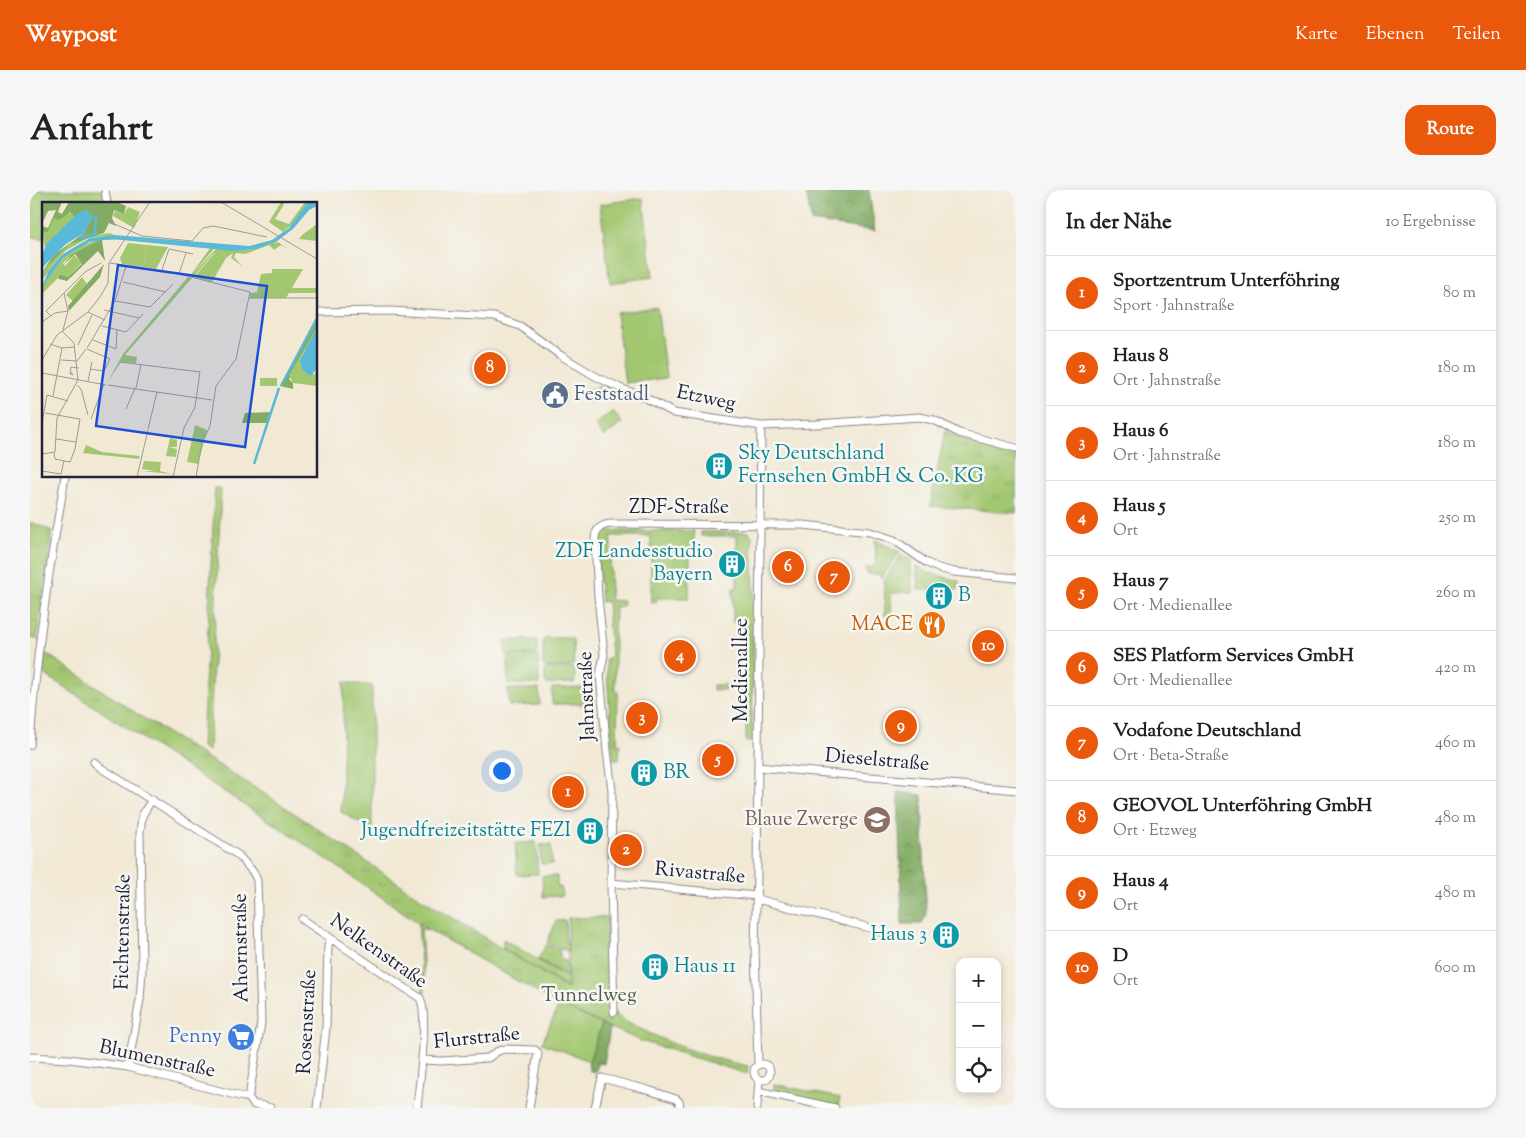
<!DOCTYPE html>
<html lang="de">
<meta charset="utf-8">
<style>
body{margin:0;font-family:"Sorts Mill Goudy",serif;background:#f6f6f6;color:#222}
.controls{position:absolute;right:15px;bottom:15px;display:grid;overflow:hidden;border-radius:10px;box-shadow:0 2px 8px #0003}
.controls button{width:45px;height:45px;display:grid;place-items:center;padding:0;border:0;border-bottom:1px solid #e0e0e0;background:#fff;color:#222;font:25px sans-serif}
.you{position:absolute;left:471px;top:580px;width:18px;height:18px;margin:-12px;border:4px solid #fff;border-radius:50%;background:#1a73e8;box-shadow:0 0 0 8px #1a73e833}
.badge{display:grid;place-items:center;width:32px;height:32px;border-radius:50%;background:#ea580c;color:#fff;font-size:16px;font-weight:700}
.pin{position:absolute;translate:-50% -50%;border:2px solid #fff;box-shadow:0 1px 5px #0006}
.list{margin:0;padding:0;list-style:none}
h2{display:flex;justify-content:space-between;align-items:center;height:65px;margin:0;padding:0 20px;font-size:21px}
h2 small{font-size:16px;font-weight:400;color:#767676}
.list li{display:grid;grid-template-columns:32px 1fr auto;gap:15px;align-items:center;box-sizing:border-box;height:75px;padding:0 20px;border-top:1px solid #e0e0e0}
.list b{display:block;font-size:19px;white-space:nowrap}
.list p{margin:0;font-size:16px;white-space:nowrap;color:#767676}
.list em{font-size:16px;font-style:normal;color:#767676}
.icon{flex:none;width:28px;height:28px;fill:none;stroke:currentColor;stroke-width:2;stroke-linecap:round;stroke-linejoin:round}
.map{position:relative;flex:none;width:986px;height:918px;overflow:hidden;border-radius:15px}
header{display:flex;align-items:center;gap:30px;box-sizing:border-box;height:70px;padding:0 25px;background:#ea580c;color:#fff}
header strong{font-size:24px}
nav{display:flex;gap:28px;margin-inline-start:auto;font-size:18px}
.intro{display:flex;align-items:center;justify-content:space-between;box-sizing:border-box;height:120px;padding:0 30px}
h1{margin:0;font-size:35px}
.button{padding:12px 22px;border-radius:15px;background:#ea580c;color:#fff;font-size:18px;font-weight:700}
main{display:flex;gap:30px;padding:0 30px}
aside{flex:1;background:#fff;border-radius:15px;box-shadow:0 2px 8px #0003}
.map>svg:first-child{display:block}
.green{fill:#a3c771;stroke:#627456}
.forest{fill:url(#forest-crowns);stroke:#52674f}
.park{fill:url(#park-tufts);stroke:#627456}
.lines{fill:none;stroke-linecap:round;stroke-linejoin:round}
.minor-casing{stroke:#8a8688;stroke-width:9}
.minor{stroke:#fff;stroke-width:7}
.labels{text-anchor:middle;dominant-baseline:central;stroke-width:5;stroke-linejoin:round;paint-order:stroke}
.service-label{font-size:20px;fill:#4e5e75;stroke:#f6f6f2;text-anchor:start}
.street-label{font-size:20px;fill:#22223b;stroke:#f6f6f2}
.culture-label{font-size:20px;fill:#0d838f;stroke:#f6f6f2;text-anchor:start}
.food-label{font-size:20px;fill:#c56008;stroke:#f6f6f2;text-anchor:end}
.education-label{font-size:20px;fill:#785e54;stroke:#f6f6f2;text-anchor:end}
.park-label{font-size:20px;fill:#4f5c4e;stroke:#f6f6f2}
.shop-label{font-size:20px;fill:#366cbe;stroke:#f6f6f2;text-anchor:end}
.inset-river{fill:none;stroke:#5ab9d8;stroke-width:2.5}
.inset-road{fill:none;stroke:#9f9997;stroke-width:1}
.view{fill:#1d4ed8;fill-opacity:0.15;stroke:#1d4ed8;stroke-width:2.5}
.inset-edge{fill:none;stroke:#22223b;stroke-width:2.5}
</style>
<header>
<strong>Waypost</strong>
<nav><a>Karte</a><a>Ebenen</a><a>Teilen</a></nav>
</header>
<div class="intro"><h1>Anfahrt</h1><a class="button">Route</a></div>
<main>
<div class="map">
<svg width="986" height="918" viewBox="0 0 986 918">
<defs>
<pattern id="forest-crowns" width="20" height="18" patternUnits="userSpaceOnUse" patternTransform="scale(1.25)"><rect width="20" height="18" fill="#82ac63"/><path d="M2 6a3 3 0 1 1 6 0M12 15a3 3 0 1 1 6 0" fill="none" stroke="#6a8c53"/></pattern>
<pattern id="park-tufts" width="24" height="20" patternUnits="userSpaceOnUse" patternTransform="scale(1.25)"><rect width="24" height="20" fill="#a3c771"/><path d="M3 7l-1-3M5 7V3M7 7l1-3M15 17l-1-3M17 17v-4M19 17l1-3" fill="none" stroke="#8cab63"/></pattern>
</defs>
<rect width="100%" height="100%" fill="#f6f6f2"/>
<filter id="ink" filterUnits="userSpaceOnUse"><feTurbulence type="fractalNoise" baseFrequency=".02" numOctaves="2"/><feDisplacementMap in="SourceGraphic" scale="10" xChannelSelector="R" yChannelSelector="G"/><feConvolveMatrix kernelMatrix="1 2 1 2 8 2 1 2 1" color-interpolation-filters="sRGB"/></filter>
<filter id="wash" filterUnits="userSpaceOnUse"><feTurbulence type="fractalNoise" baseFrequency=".0096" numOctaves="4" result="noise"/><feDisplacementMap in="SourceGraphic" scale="20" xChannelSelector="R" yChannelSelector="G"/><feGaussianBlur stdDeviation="1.12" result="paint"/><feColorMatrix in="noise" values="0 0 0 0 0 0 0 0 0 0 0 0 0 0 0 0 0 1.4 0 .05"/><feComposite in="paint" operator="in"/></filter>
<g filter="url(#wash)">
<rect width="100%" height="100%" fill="#f2e9d5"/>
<!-- green -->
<path class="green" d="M0,0H73L75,14H14V49L0,46Z
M613,8L623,87L580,93L570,14Z
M627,117L636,188L595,193L586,123Z
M578,196L579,209L558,212L557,199Z
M583,221L592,233L574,247L565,235Z
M185,297L191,299L179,561L172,557Z
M574,341H664V358L660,359L659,408H627L626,412H621V346H581L580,410L593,411V416L585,417L584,447L585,448V501H588L587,554H590L589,569H583L576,469L581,468L577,411L571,412L567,358Z
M671,342H719L722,346L724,400L722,551L716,552V500H683V495H705V488H716L717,433H703V398H707V346H671Z
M845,350L870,362L852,388L849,384H838L835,378L846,376Z
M872,364L881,370L882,402L861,403L862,426H855L854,391Z
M886,376L899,383L929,391V399L888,400Z
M515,448H541L543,450L544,474L541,476L515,477L513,475V451Z
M475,450H507V464L476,465Z
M478,466H508L509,494H478Z
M516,478H543L545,480V492L543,493L517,494L515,491V480Z
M314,492L342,496V640L311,622Z
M522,498H555V514H522Z
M478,499H509L510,515L479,516Z
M506,652L508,684L487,685L485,653Z
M510,655H521L522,674H511Z
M512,686H527V697H531L532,706L513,707Z
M535,730L536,752L538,753V761H536L535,759L531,760L517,753L526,731Z
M388,732L399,740L391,739L395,803H393Z
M473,749L538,788V798L473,758Z
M516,755L529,761L531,769L536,771L537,786L508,769Z
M529,815L572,834L559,871L512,853Z
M744,894L810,908L808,916L743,901Z"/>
<!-- forest -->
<path class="forest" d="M776,0H839L845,41L781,31Z
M868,602L892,605L896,724L892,734H872Z
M572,834L580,838L574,874L569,873L565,882L560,881L558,875Z"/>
<!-- park -->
<path class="park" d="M915,241C937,253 961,259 986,264V323L900,316Z
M0,332L22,341L7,449L0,448Z
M14,462L112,527L249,613L392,709L538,799V728L577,727L580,819C593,832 603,835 619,843C651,858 683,869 718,876L717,884L611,851L529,815L399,740L282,659L14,484Z"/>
</g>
<g filter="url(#ink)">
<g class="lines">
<!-- minor casing -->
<g class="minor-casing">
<path id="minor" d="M75,0L77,14
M286,122L360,121L464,127L490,136L530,165L565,186L590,198L614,207L644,223L731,236L787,234L889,227L904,230L929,243L986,258
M0,555C4,492 12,428 22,365C26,339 31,313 35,286
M64,572L71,578L208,665L223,682L227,690L231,833L220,901L218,907
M728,577L964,598
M966,598L986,600
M581,693L727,706
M727,709L848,740L858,747
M272,729L390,808C399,825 389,896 387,918
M584,822L581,693L582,600L577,561L570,485L574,465L568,407L565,349C565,338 573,334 583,334L773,335L840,342L864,350L897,373L908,378L924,382L986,388
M0,867L39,869L98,877L213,907H218
M392,870L412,871L458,868L468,861L475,859L505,860L508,863L507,869L499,918
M724 882a8 8 0 1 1 16 0a8 8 0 1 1-16 0Z
M728,875L725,753L727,685L731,236
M98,877L110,810L112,780L110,643L112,626L122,609
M728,901L805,918
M218,907L224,915H229L241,918
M287,918L296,838L298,755L301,749
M565,918L572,888L618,900L646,909L649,912L650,918
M727,918L729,889"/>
</g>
<!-- minor -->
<use href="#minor" class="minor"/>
</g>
</g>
<!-- icons -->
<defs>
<g id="civic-disc" transform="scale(1.4375)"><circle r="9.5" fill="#5c6f8a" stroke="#f6f6f2"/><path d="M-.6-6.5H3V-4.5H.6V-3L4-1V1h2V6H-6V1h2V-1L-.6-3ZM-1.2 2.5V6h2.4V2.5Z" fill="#fff"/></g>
<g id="building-disc" transform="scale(1.4375)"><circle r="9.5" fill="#0f9aa8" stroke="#f6f6f2"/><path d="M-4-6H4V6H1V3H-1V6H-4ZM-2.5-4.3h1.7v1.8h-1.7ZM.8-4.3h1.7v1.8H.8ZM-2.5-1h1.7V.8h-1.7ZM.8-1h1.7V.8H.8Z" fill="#fff"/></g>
<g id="restaurant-disc" transform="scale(1.4375)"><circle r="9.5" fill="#e8710a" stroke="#f6f6f2"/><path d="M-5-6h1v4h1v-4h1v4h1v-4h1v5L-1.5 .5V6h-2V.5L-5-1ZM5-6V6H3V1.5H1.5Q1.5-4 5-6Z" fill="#fff"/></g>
<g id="school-disc" transform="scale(1.4375)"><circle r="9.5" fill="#8d6e63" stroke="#f6f6f2"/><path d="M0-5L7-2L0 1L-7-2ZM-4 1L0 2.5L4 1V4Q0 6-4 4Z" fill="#fff"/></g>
<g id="supermarket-disc" transform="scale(1.4375)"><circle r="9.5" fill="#3f7fe0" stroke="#f6f6f2"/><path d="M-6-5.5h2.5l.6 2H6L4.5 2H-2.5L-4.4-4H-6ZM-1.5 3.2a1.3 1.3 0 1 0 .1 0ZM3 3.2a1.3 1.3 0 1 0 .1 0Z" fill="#fff"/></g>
</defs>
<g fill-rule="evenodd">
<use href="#civic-disc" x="525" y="205"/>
<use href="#building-disc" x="689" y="276"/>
<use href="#building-disc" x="702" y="374"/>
<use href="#building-disc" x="909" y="406"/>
<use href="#restaurant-disc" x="902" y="435"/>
<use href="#building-disc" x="614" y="583"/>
<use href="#school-disc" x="847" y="630"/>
<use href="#building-disc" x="560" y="641"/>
<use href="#building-disc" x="916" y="745"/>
<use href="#building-disc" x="625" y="777"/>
<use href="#supermarket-disc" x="211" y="847"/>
</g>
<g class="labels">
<!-- service labels -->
<g class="service-label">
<text x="544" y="205">Feststadl</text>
</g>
<!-- street labels -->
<g class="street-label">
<text transform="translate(676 209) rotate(12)">Etzweg</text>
<text x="649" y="318">ZDF-Straße</text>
<text transform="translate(712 480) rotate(-90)">Medienallee</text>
<text transform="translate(558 506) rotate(-92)">Jahnstraße</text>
<text transform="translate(847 571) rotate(5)">Dieselstraße</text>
<text transform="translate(670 684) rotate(5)">Rivastraße</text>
<text transform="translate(94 742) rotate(-89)">Fichtenstraße</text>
<text transform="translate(212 758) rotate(-91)">Ahornstraße</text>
<text transform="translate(348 762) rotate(35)">Nelkenstraße</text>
<text transform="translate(278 832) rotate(-87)">Rosenstraße</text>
<text transform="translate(447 849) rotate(-6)">Flurstraße</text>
<text transform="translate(127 870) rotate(12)">Blumenstraße</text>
</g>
<!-- culture labels -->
<g class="culture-label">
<text x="708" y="264">Sky Deutschland<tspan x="708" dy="23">Fernsehen GmbH &amp; Co. KG</tspan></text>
<text x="683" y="362" text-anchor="end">ZDF Landesstudio<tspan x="683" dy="23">Bayern</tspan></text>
<text x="928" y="406">B</text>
<text x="633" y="583">BR</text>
<text x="541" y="641" text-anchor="end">Jugendfreizeitstätte FEZI</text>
<text x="897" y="745" text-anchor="end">Haus 3</text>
<text x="644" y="777">Haus 11</text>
</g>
<!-- food labels -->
<g class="food-label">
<text x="883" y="435">MACE</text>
</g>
<!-- education labels -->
<g class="education-label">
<text x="828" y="630">Blaue Zwerge</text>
</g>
<!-- park labels -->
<g class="park-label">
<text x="559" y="806">Tunnelweg</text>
</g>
<!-- shop labels -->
<g class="shop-label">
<text x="192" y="847">Penny</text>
</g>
</g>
<!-- overview -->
<g transform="translate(12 12)">
<rect width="275" height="275" fill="#f2e9d5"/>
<path d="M239,0H242L241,4L233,17L247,22L263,0H266L253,20L241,30L227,20ZM86,5L98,10L92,26L71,14L73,9L82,12ZM275,22V39L257,37L260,33ZM67,31L73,33L46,36L23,49L0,78L1,69L28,42L40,36ZM59,37L27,55L21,61L23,64L32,53L40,61L26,75L15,74L16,76L0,92L1,83L23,54L40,43ZM236,38L233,42L236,40L245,46L239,43L232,48L227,43L203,52L194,51L192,55L200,64L189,56L191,51L184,56L179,50L171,52L151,75L148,74L168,46L172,47L149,73L174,47L207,48ZM230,67H261L250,86H275V91H247L244,96H208V91L215,90L219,72L230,71ZM40,75L45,82L31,99L24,93ZM218,176H235V184H218ZM128,236L135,238V245H127L135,247L134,255L124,254ZM102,259L119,260L118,269L130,272L99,269H113L100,267Z" fill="#a3c771"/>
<path d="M0,0H20L16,10L20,12L27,0H75L84,4L82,12L72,8L70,16L74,24L67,21L62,31L28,42L0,70L12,53L42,31L48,19L44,8L33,16L28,10L5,31L0,29V24L6,26L14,8L6,9L0,22ZM59,37L83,38H60L63,59L56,49L25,79L17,77L15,75L19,73L26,75L40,62L33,52L21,63L29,53ZM62,62L58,75L27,109L26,104ZM275,115V126L247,177L251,181V187L238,184ZM228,210L225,221H200L203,211Z" fill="#82ac63"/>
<path d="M86,41L105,43L101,65L80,62L78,56Z" fill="#a3c771"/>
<path d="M29,10L33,16L3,46L0,29L5,31L12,16L17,18ZM105,43L126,45L114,67L101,65ZM179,50L184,56L170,80L152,75L172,52ZM146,75L150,76L83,153L95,155L94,161L79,160L65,181L81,152ZM274,127L267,143L259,154L272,173L275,167V184L251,181L247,173ZM153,223L165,228L156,262L145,260ZM44,243L60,250L98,254L97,257L41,251Z" fill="#a3c771"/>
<path d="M266,0H275V4L267,8L251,27L235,39L214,47L192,49L70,37L47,40L22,55L0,85L6,70L21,52L48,36L72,33L207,44L230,38L247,26ZM44,8L51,14L42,31L24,42L0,66V53L5,41L35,12ZM275,126V167L268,174L260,167L258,158Z" fill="#5ab9d8"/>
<path class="inset-river" d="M53,31L54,13M37,36L55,31M239,184L275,116M212,262L237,186"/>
<path class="inset-road" d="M38,0L68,20L100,34L150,39L161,26L171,24L225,35M179,0L275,57M68,61L137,72L204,89M120,68L127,47L151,52M137,72L144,51M81,80L124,90M207,96H275M73,99L108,105L131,82M62,108L97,116M46,110L63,118M9,114L4,109L43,70L59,61M0,120L13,111L26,109M60,124L84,130L101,112M21,128L26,109L22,91M51,138L74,147L75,128M8,142L20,146L33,145M36,143L50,113M45,146L73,99L84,64M45,147L68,157L62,169L48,167M0,158L15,133L46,110L58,95L66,81L67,61L108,0M19,158L35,159L44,147M78,160L158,170L153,205L142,226L131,275M29,170L31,173L28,172L29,165L37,166M0,171L64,183M46,179L50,160M35,183L39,187L46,213M66,183L170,198M94,186L99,163M11,194L20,146M84,207L93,186M49,217L62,182M0,221L5,193L26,199M106,227L115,190M14,237L34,240M12,251L13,257L22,259M0,252L13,250L15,216L36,178L32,141L20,129M0,269L19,272L22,259L28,260L33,247L38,217L3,211M95,275L106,228M154,275L160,241L168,224L174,184L194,157L208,90L204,89"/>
<path class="view" d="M76,63L225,84L203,245L54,224Z"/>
<rect width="275" height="275" class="inset-edge"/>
</g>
</svg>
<div class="controls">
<button>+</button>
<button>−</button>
<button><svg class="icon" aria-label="locate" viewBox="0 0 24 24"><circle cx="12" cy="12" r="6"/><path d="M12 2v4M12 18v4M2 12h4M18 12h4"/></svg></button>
</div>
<div class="you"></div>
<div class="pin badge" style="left:538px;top:602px">1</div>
<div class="pin badge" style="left:596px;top:660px">2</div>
<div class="pin badge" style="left:612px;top:528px">3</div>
<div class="pin badge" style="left:650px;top:466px">4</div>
<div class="pin badge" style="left:688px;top:570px">5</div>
<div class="pin badge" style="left:758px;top:377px">6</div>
<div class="pin badge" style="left:804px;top:387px">7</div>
<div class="pin badge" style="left:460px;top:178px">8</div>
<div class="pin badge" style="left:871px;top:536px">9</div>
<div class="pin badge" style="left:958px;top:456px">10</div>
</div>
<aside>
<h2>In der Nähe<small>10 Ergebnisse</small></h2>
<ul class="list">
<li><span class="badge">1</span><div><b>Sportzentrum Unterföhring</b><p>Sport · Jahnstraße</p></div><em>80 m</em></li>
<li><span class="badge">2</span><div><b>Haus 8</b><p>Ort · Jahnstraße</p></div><em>180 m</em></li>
<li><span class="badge">3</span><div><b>Haus 6</b><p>Ort · Jahnstraße</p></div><em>180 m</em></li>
<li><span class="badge">4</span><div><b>Haus 5</b><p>Ort</p></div><em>250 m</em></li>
<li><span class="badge">5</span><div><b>Haus 7</b><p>Ort · Medienallee</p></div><em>260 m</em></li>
<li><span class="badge">6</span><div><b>SES Platform Services GmbH</b><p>Ort · Medienallee</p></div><em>420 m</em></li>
<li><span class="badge">7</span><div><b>Vodafone Deutschland</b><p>Ort · Beta-Straße</p></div><em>460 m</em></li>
<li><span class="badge">8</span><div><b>GEOVOL Unterföhring GmbH</b><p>Ort · Etzweg</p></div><em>480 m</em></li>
<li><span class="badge">9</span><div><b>Haus 4</b><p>Ort</p></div><em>480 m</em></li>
<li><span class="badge">10</span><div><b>D</b><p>Ort</p></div><em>600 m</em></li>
</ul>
</aside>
</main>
